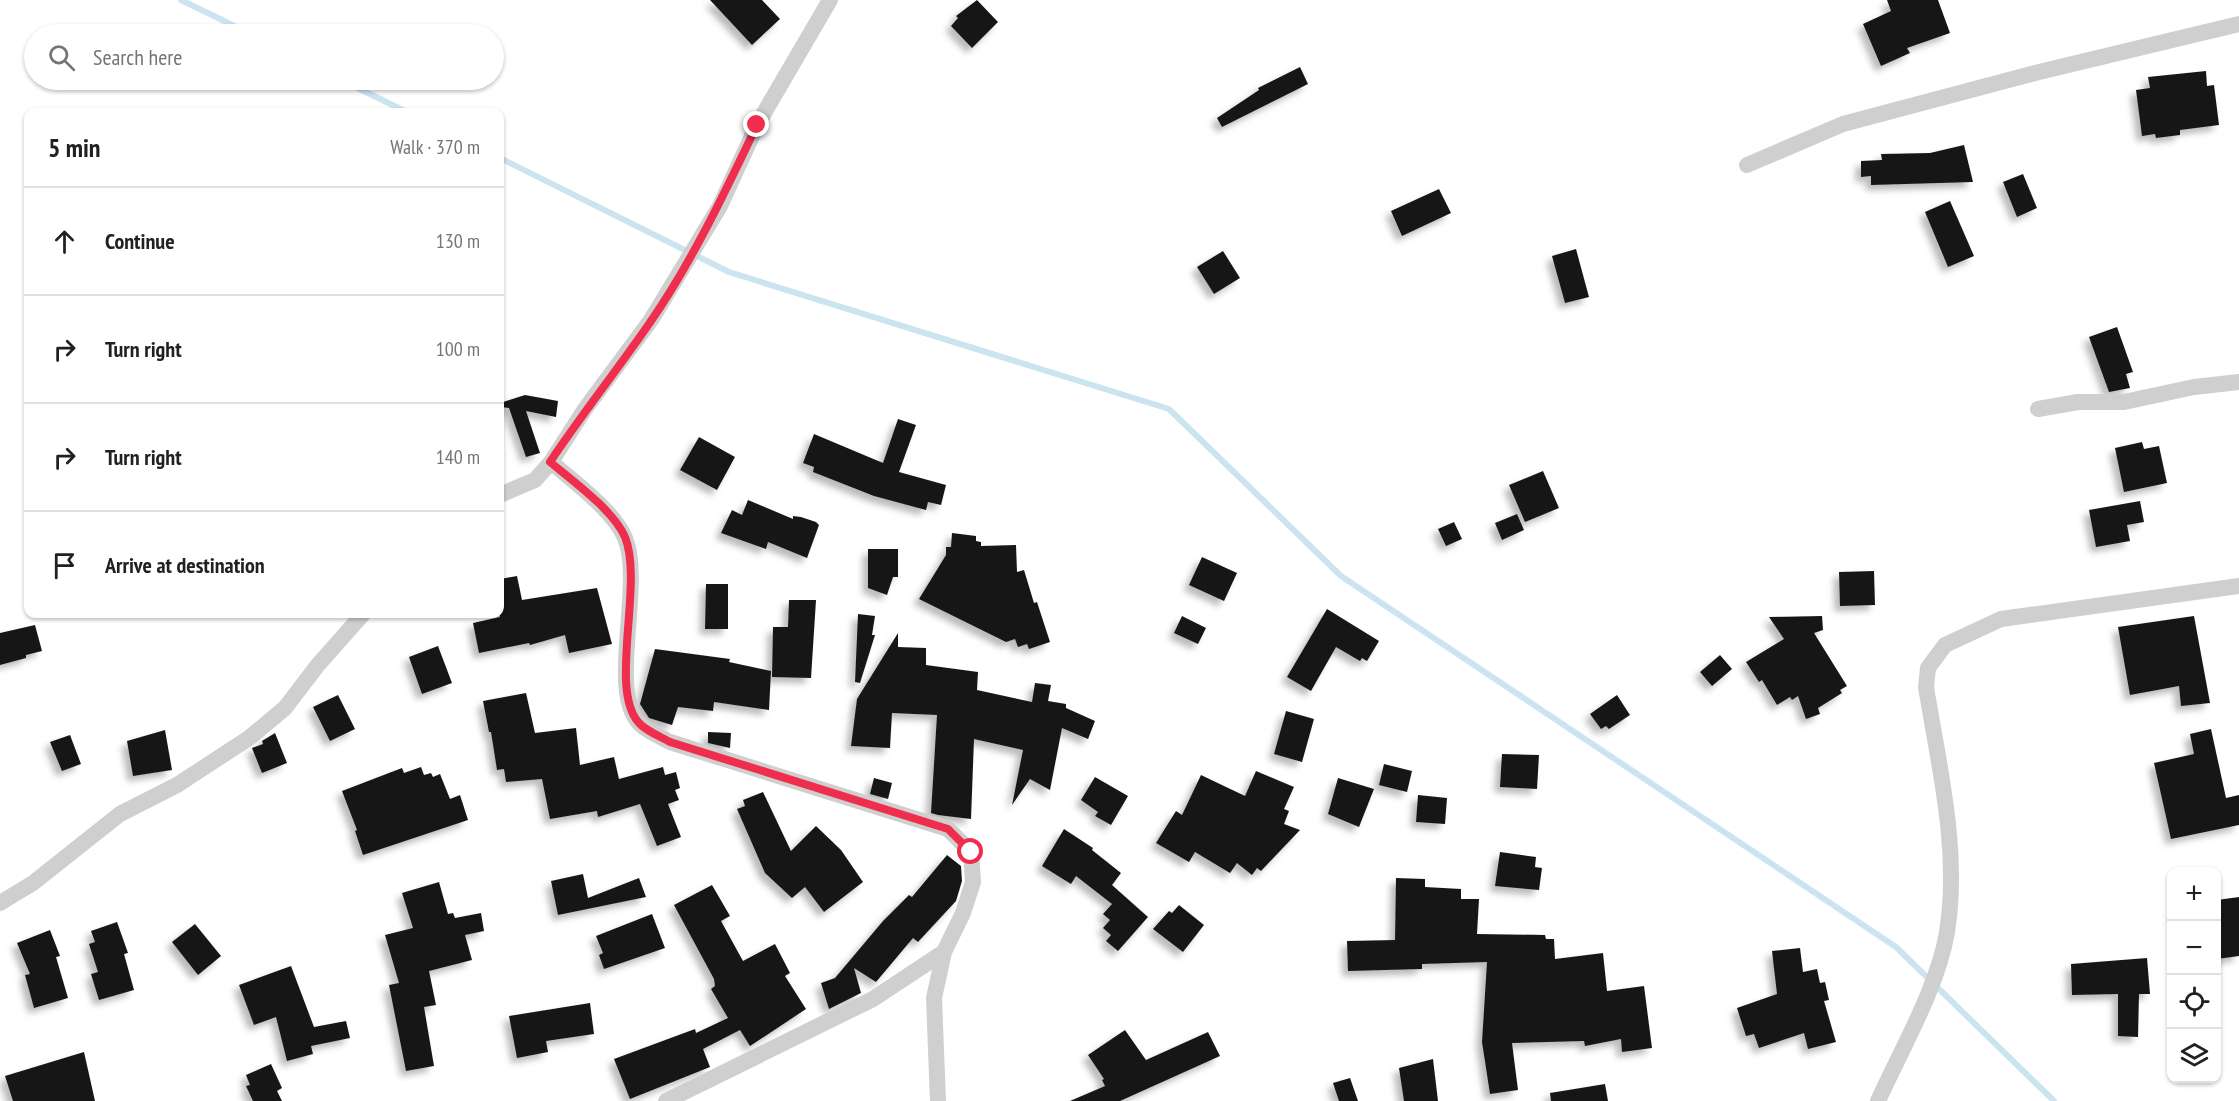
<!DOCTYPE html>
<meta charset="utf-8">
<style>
body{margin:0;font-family:"PT Sans Narrow",sans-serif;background:#f6f6f6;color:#202124}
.controls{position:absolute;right:18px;bottom:18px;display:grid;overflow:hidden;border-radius:12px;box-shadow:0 2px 4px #0004}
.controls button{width:54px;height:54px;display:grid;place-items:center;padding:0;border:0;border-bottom:2px solid #e0e0e0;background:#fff;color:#202124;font:30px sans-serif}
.stop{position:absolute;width:18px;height:18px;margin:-14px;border:4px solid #ee2e4c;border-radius:50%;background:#fff}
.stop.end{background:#ee2e4c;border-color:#fff;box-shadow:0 2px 6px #0008}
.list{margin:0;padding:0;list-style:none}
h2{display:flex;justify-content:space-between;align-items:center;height:78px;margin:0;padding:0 24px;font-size:26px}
h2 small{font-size:20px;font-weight:400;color:#757577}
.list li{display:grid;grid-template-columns:39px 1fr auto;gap:18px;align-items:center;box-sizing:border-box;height:108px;padding:0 24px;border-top:2px solid #e0e0e0}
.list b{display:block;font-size:22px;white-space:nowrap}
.list em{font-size:20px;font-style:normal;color:#757577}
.icon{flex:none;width:33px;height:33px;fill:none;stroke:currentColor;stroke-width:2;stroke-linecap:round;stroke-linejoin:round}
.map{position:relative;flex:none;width:2239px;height:1101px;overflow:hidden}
.search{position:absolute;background:#fff;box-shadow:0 2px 4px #0004;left:24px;top:24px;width:480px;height:66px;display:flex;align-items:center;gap:15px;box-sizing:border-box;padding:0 21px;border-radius:33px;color:#757577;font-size:22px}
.panel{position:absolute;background:#fff;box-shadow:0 2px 4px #0004;left:24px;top:108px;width:480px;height:510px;border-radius:12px}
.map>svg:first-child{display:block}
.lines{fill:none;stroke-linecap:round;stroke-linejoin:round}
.stream{stroke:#cbe4ef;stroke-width:6}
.building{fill:#191919;filter:url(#shadow)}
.street{stroke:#cfcfcf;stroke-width:16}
.route{stroke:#ee2e4c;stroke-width:8}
</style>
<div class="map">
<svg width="2239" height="1101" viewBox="0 0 2239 1101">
<defs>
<filter id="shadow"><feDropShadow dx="-5.5" dy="5.5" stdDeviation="3" flood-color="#0004"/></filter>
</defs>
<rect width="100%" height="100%" fill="#fff"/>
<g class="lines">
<!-- stream -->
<path class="stream" d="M181,0L251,34
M341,80L407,112
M500,158L729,272L1169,409L1341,576L1896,947L2054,1101"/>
</g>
<!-- building -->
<path class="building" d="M710,0H762L780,19L752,45Z
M977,0L998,22L972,48L951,26L958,18L956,16Z
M1887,0H1938L1950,33L1907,48L1910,53L1881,66L1863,24L1891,11Z
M1300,67L1308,84L1222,127L1217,118L1259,90L1258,88Z
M2206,71L2207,86L2214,85L2219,125L2180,130V135L2156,138L2155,134L2142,136L2136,90L2150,88L2148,77Z
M1964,145L1973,182L1871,185V176L1861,177V161L1882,160L1881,154L1930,153Z
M2023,174L2037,208L2017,217L2003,182Z
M1439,189L1451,213L1402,236L1391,211Z
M1950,201L1974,256L1948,267L1925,212Z
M1576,249L1589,297L1565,303L1552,256Z
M1223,251L1240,278L1214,294L1197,267Z
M2117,327L2133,372L2126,374L2130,388L2109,392L2089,337Z
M525,395L558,401L556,417L526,411L540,453L526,457L509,408L500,407V403Z
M898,419L916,425L899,472L946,485L941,505L928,502L926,510L874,496L813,472L814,467L803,463L814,434L883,463Z
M699,437L735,457L717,490L680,470Z
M2142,442L2144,449L2159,446L2167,483L2124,492L2115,448Z
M1543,471L1559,508L1525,522L1509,485Z
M748,500L793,519V516L801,517L816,522L819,525L807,558L768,542L766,549L721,533L732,510L742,515Z
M2140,501L2144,522L2127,525L2130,541L2096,547L2089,510Z
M1517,514L1524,530L1502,540L1495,523Z
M1454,522L1462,539L1446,546L1438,529Z
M952,533L976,536V541L981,542V546L1016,545L1017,572L1024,570L1034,603L1037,602L1050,642L1029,649L1027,644L1018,647L1015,639L1006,642L919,599L946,555V547H951Z
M868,549H898V577H893L887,595L868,588Z
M1202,557L1237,573L1224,601L1189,585Z
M1874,571L1875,605L1840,606L1839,572Z
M517,576L522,600L597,588L612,644L569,653L565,635L530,645L529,643L479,653L473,623L500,617V579Z
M706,584H728V629H705Z
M789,600H816L811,678L772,677L773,627H788Z
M1327,609L1379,641L1367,661L1362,658L1360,661L1336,647L1311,691L1287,677Z
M858,614L875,616L872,635H875L860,683L855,682Z
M1182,616L1206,628L1198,644L1174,633Z
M1822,616L1823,630L1814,633L1847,686L1840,690L1842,693L1818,708L1820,714L1806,719L1798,696L1792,700L1790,697L1777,705L1762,680L1759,682L1746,662L1784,639L1769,617Z
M2194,616L2210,703L2181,706L2179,686L2130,695L2118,627Z
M35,625L42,651L26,655V658L0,665V633Z
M898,633V647L926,648V665L978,672L977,690L1032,702L1035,683L1051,685L1048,701L1066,704V708L1095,721L1088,739L1062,728L1050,790L1030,779L1012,805L1023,750L974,739L971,819L938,815L931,813L937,715L892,713L890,748L851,746L857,699Z
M438,646L452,683L422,694L409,657Z
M655,649L730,659L729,662L771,671L769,710L714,702L713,711L678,707L672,725L649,718L640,704Z
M1720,655L1732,669L1712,686L1700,672Z
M526,693L535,733L576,728L580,765L614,757L619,779L663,767L665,775L676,772L680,788L675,790L679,800L668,804L681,837L657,846L640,804L598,817L597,811L550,819L542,779L506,782L504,769L497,770L491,732H489L483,701Z
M338,695L355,729L330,741L313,707Z
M1617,695L1630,715L1609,729L1606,726L1601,729L1590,714Z
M1286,711L1314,719L1302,762L1274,754Z
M2211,729L2226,798L2239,795V825L2171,839L2154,763L2194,754L2190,734Z
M165,730L172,770L133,776L127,741Z
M708,732L731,733L730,748L708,743Z
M275,733L287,763L262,773L252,748L263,744L262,741Z
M70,735L81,764L62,771L50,742Z
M1502,754L1539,755L1537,789L1500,787Z
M1384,764L1412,771L1407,792L1379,785Z
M421,767L424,775L431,773L433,777L440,774L450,799L460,795L468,820L363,855L355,831L357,830L342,791L402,768L404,773Z
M1256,771L1294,787L1284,809L1289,811L1284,824L1300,830L1261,871L1257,868L1252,875L1237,863L1230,873L1195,852L1189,862L1156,843L1176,811L1182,815L1201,775L1245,796Z
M1095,777L1128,796L1111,825L1095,816L1098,812L1081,800Z
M874,778L892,783L888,799L870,794Z
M1338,778L1374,789L1359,827L1328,814Z
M763,792L791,851L816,826L841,850L863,882L824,912L805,887L792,898L765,873L737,809L745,806L743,800Z
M1418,795L1447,798L1445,824L1416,822Z
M1064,829L1093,848L1092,850L1121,873L1112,885L1148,917L1118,951L1106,941L1111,935L1103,928L1110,920L1103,914L1112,904L1076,876L1071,884L1042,866Z
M1500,852L1536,857L1535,867L1542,868L1539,890L1495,886Z
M947,855L961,866L962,881L956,901L918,942L913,938L876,982L854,968L861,993L829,1009L821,983L835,978L883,921L909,895L912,897Z
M583,874L588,898L639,878L646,897L558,915L551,881Z
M1396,878L1425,879V887L1461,889V899H1479L1477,934L1545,935L1546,939H1554L1555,959L1603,953L1607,991L1644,986L1652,1048L1622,1052L1621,1039L1585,1046L1584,1041L1512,1043L1518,1090L1490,1094L1482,1042L1487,962L1422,964V969L1348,971L1347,941L1395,940Z
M439,882L448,914L453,913L455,918L481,913L484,931L465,935L472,960L429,971L436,1005L424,1007L434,1066L406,1071L389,985L399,983L385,935L413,928L402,893Z
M712,885L730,916L721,921L743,961L775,944L790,973L785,976L806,1009L750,1046L740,1030L703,1049L710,1067L630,1099L614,1059L695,1029L696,1033L728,1018L711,989L715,986L714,979L674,905Z
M2239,897V956L2217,959V900Z
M1179,905L1204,925L1183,952L1153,929L1169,911L1172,913Z
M652,914L665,948L604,969L599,955L603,953L596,936Z
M117,922L128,953L124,954L134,990L99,1000L91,974L98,972L89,944L95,942L91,931Z
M195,924L221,956L198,975L172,942Z
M50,930L60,956L56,957L68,998L34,1008L25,975L30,974L17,943Z
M1800,948L1803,972L1817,969L1820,983L1825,982L1829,1000L1824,1001L1836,1042L1808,1049L1804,1033L1759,1048L1754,1034L1746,1036L1737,1008L1777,994L1772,951Z
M2147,958L2150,994H2139L2138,1037L2118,1036V994L2072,995L2071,964Z
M291,966L314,1027L346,1021L350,1038L311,1046L313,1054L287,1061L276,1017L254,1025L239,985Z
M590,1003L594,1034L546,1041L548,1052L517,1058L509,1016Z
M1125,1030L1146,1060L1208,1032L1220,1056L1120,1101H1070L1105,1086L1102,1080L1104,1079L1088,1055Z
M84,1052L95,1101H13L5,1076Z
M1433,1059L1438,1101H1404L1399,1068Z
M271,1064L282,1088L277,1091L282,1101H253L246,1086L250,1085L246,1075Z
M1350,1078L1358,1101H1339L1333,1083Z
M1605,1084L1608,1101H1551L1550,1093Z"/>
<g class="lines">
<!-- street -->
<path class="street" d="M1747,165L1843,124L2039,72L2239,24
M2038,409L2078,402H2124L2194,387L2239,382
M551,462C573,481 614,511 625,538C644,584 608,690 639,723C646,731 661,737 670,742L948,829L971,852L973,882L963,913L944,952L934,998L938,1101
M500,495L535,480L551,462L585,409L651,320L720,206L757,125L830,0
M0,903L33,883L120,814L177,785L249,738L285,708L317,666L363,614
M666,1101L873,999L944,952
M1878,1101C1901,1050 1938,987 1947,932C1960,851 1939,767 1926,687L1928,668L1945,645L2001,619L2239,586"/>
</g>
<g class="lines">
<!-- route -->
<path class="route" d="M757,125C725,192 693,260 651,321C618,369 582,414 550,462C573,481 614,511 625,537C644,584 608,690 639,723C646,731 661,737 670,742L948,829L971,852"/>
</g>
</svg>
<div class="controls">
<button>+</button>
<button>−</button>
<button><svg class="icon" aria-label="locate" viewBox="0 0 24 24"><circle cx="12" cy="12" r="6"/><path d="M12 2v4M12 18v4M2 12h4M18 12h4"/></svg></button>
<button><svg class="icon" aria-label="layers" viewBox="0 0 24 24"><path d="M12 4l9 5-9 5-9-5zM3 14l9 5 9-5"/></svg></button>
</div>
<div class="stop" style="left:971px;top:852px"></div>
<div class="stop end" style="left:757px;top:125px"></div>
<div class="search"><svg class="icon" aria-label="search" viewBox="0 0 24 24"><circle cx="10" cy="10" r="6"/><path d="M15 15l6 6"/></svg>Search here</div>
<section class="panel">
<h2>5 min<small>Walk · 370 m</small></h2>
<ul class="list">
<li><svg class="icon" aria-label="ahead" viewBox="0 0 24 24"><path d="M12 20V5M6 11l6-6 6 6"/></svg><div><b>Continue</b></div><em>130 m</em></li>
<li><svg class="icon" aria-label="right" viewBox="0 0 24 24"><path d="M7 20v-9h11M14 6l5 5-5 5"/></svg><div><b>Turn right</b></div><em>100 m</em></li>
<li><svg class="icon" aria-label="right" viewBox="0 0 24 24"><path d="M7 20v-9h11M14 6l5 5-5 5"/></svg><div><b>Turn right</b></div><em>140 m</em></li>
<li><svg class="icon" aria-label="arrive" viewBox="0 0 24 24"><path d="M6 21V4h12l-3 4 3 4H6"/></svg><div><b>Arrive at destination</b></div></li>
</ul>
</section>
</div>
